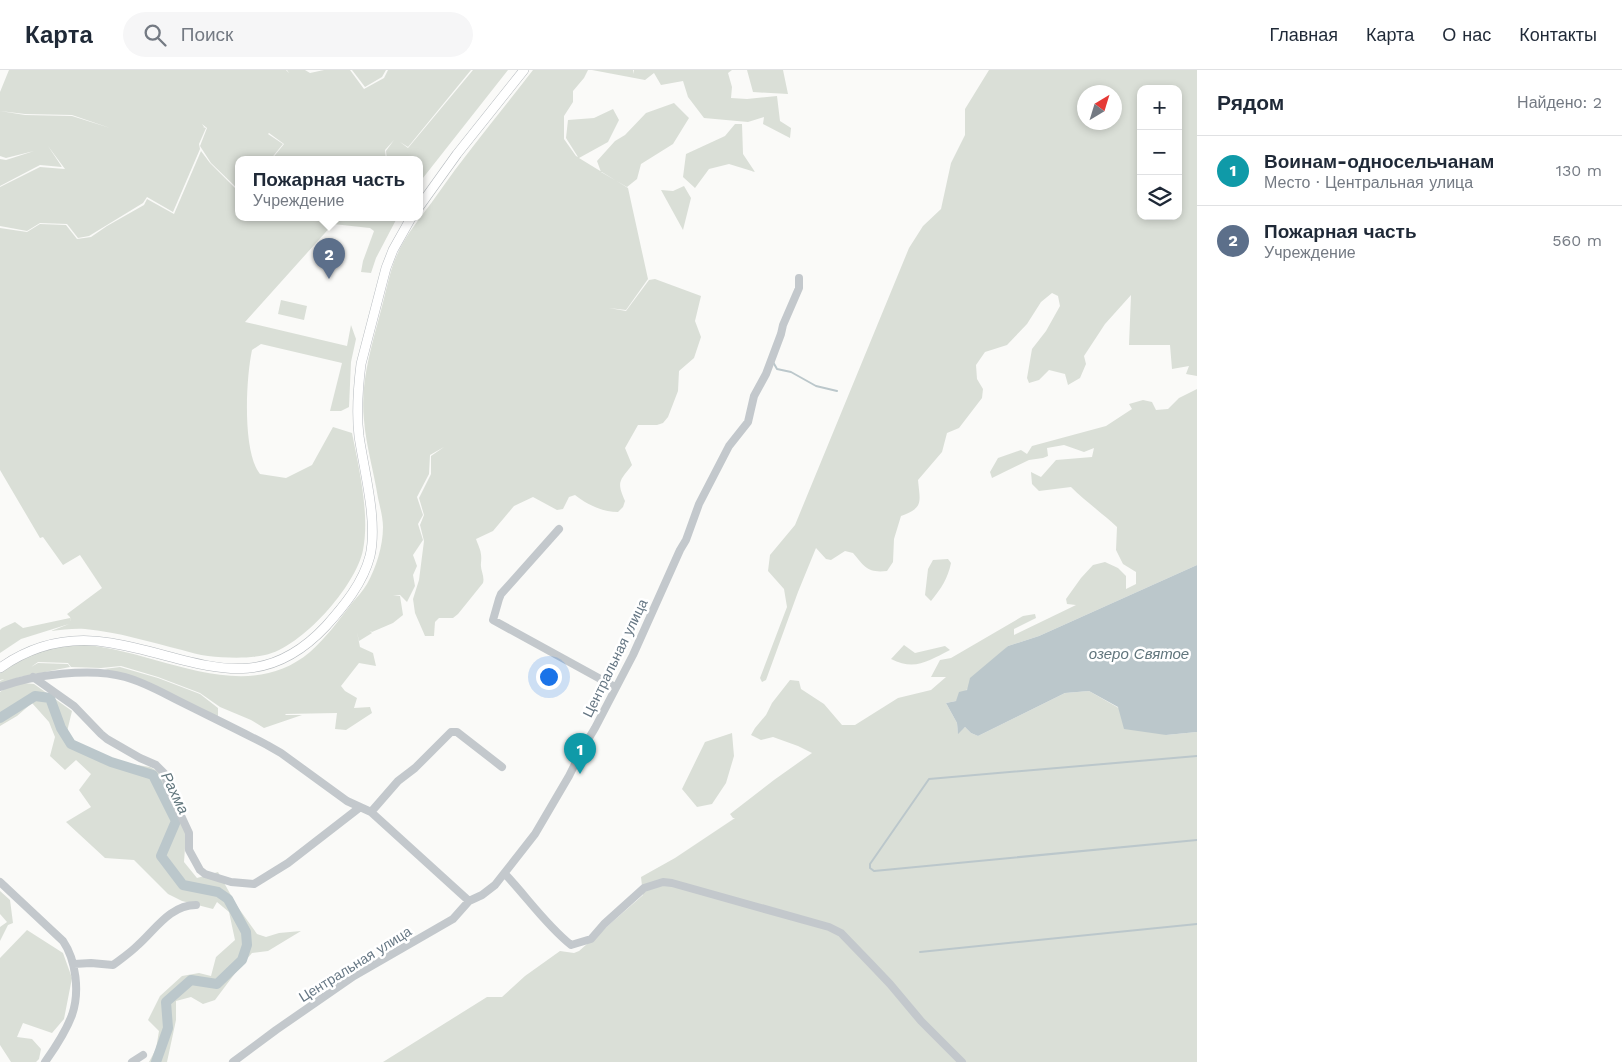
<!DOCTYPE html>
<html lang="ru">
<meta charset="utf-8">
<style>
body{margin:0;font-family:"Work Sans",sans-serif;background:#f6f6f7;color:#1f2937}
.controls{position:absolute;right:15px;top:15px;display:grid;overflow:hidden;border-radius:10px;box-shadow:0 2px 8px #0003}
.controls button{width:45px;height:45px;display:grid;place-items:center;padding:0;border:0;border-bottom:1px solid #e0e1e3;background:#fff;color:#1f2937;font:25px sans-serif}
.compass{position:absolute;left:1077px;top:15px;width:45px;height:45px;border-radius:50%;background:#fff;box-shadow:0 2px 8px #0003;rotate:38deg}
.you{position:absolute;left:548px;top:606px;width:18px;height:18px;margin:-12px;border:4px solid #fff;border-radius:50%;background:#1a73e8;box-shadow:0 0 0 8px #1a73e833}
.badge{display:grid;place-items:center;width:32px;height:32px;border-radius:50%;background:#e4572e;color:#fff;font-size:16px;font-weight:700}
.pin{position:absolute;translate:-50% -41px;filter:drop-shadow(0 1px 2px #0008)}
.pin::after{content:'';position:absolute;top:26px;width:18px;height:15px;background:inherit;clip-path:polygon(0 0,100% 0,50% 100%)}
.popup{position:absolute;left:235px;top:86px;width:188px;height:65px;box-sizing:border-box;display:grid;place-content:center;border-radius:10px;background:#fff;filter:drop-shadow(0 1px 4px #0005);font-size:16px;white-space:nowrap;color:#747a83}
.popup b{font-size:19px;color:#1f2937}
.popup::after{content:'';position:absolute;left:50%;top:100%;margin-left:-10px;border:10px solid transparent;border-top-color:#fff}
.list{margin:0;padding:0;list-style:none}
h2{display:flex;justify-content:space-between;align-items:center;height:65px;margin:0;padding:0 20px;font-size:21px}
h2 small{font-size:16px;font-weight:400;color:#747a83}
.list li{display:grid;grid-template-columns:32px 1fr auto;gap:15px;align-items:center;box-sizing:border-box;height:70px;padding:0 20px;border-top:1px solid #e0e1e3}
.list b{display:block;font-size:19px;white-space:nowrap}
.list p{margin:0;font-size:16px;white-space:nowrap;color:#747a83}
.list em{font-size:16px;font-style:normal;color:#747a83}
.icon{flex:none;width:28px;height:28px;fill:none;stroke:currentColor;stroke-width:2;stroke-linecap:round;stroke-linejoin:round}
.map{position:relative;flex:none;width:1197px;height:992px;overflow:hidden}
header{display:flex;align-items:center;gap:30px;box-sizing:border-box;height:70px;padding:0 25px;background:#fff;border-bottom:1px solid #e0e1e3}
header strong{font-size:24px}
nav{display:flex;gap:28px;margin-inline-start:auto;font-size:18px}
.search{width:350px;height:45px;background:#f6f6f7;display:flex;align-items:center;gap:12px;box-sizing:border-box;padding:0 18px;border-radius:28px;color:#747a83;font-size:19px}
main{display:flex}
aside{flex:1;background:#fff}
.map>svg:first-child{display:block}
.green{fill:#dadfd7;fill-rule:evenodd}
.water{fill:#bbc7cb}
.lines{fill:none;stroke-linecap:round;stroke-linejoin:round}
.stream{stroke:#bbc7cb;stroke-width:2}
.river{stroke:#bbc7cb;stroke-width:10}
.major-casing{stroke:#b5babe;stroke-width:10}
.minor{stroke:#c3c8cc;stroke-width:8}
.major{stroke:#fff;stroke-width:9}
.labels{text-anchor:middle;dominant-baseline:central;stroke-width:5;stroke-linejoin:round;paint-order:stroke}
.street-label{font-size:14px;fill:#657683;stroke:#fff}
.water-label{font-size:15px;font-style:italic;fill:#60757c;stroke:#fff}
</style>
<header>
<strong>Карта</strong>
<div class="search"><svg class="icon" aria-label="search" viewBox="0 0 24 24"><circle cx="10" cy="10" r="6"/><path d="M15 15l6 6"/></svg>Поиск</div>
<nav><a>Главная</a><a>Карта</a><a>О нас</a><a>Контакты</a></nav>
</header>
<main>
<div class="map">
<svg width="1197" height="992" viewBox="0 0 1197 992">
<rect width="100%" height="100%" fill="#fafaf8"/>
<!-- green -->
<path class="green" d="M9,0H286L289,3L287,0H305L310,3L324,0H350L364,19L384,8L388,0H471L408,77L400,72L408,78L473,0H508L419,113V90H387L386,81L394,70L385,80L386,90H271L284,74L269,63L268,64L283,74L270,90H239V120L211,93L200,76L207,58L202,54L204,57H203L206,58L199,74L200,79L173,142L147,127L143,133L89,166L78,168L67,154L40,153L27,161L0,156V117L40,97L65,99L48,76L62,97L40,95L0,116V89L6,90L34,81L6,88L0,86V41L25,45L72,46L110,58L72,45L25,44L0,41V22Z
M352,0H386L382,7L365,17Z
M533,0H588L584,8L573,21V32L564,46V69L576,86L578,87L566,68L568,50L594,48L613,39L619,50L608,72L579,88L628,118L648,209L626,240L609,238L626,241L649,210L655,209L701,226L695,251L701,267L694,288L679,301L678,321L668,347L663,353L657,355H638L625,378L632,395C620,411 616,411 625,431L623,437L618,442C602,442 586,434 575,425L569,427L563,439L557,440L533,427L514,436L493,461L476,469C480,480 482,482 481,493C480,500 485,506 483,513L458,544L453,548H439L435,552L434,566H425L415,543L413,529L419,510L424,471L420,455L424,445L419,428L431,404V386L444,377L430,385L429,404L417,427L423,445L418,454L423,470L413,485L417,496L413,505L415,516L407,532L400,525L393,526H400L403,545L393,553L372,562L370,561L372,563L359,571L357,562L360,577L373,583L376,596L359,593L341,616L345,621L357,628L354,638L370,637L372,643L346,660L335,659L337,643L285,644L286,645H302L264,658L251,650L220,637L200,623L158,607L121,596L101,598L71,597L68,593L38,592L31,597L38,593L68,594L70,597L20,607L0,614V611L4,609L0,610V601C13,592 42,577 58,575C139,566 236,644 310,582C326,568 339,550 352,533C357,527 363,521 367,514C376,498 383,476 383,457C383,448 380,437 378,428C374,402 366,376 364,350C360,314 371,278 380,244C384,229 387,215 391,201C401,168 418,152 437,125C467,82 501,42 533,0Z
M592,0H633L634,4V0H732L728,3L732,17L731,28L747,29L777,26L780,51L791,58L790,68L763,54L764,47L748,52L704,48L688,27L683,11L661,15L654,3L645,10Z
M747,0H783L788,24L753,22Z
M989,0H1197V306L1186,304L1189,296L1172,299L1170,275H1129L1131,225L1105,254L1084,286L1086,294L1080,308L1068,315L1065,304L1049,300L1039,310L1029,313L1027,308L1032,279L1046,261L1060,236L1058,226L1052,223L1041,232L1027,254L1007,275L985,282L976,295L977,309L983,319L982,328L959,358L947,363L942,382L918,410C920,432 924,438 901,446L894,469L893,492L887,501C867,503 865,497 853,483L845,481L831,490L826,489L816,478L798,522L766,610L762,612L760,608L787,537L784,519L768,501L770,485L795,455L909,178L923,156L941,139L951,93L965,65V39ZM1141,19H1178V146H1141ZM1114,22V52H1084V22Z
M674,33L689,48L673,74L641,94L637,109L627,117L601,102L597,91L615,71L625,65L646,43Z
M735,54H742L743,84L755,102L729,94L709,99L695,118L683,107L686,84L725,66Z
M201,81L210,93L239,122V148H397L376,188L371,203L361,202L363,191L374,161L370,158L333,154L245,252L347,276L351,255L356,269L351,292L349,337L341,341H330L342,293L261,274L252,280C246,308 242,382 260,404L286,408L312,395L333,357L352,363C359,398 370,445 363,480C356,516 301,578 265,585C247,589 226,588 208,586C199,585 190,582 182,580C150,572 118,562 85,559C74,558 62,560 51,561L69,554L21,569L0,583V560L2,558L15,552L23,558L70,548L71,551L70,547L67,544L102,518L80,485L63,495L43,467L40,468L0,400V158L27,162L40,154L66,155L77,169L91,167L107,156L144,135L147,129L174,144Z
M684,116L691,128L683,160L661,120L673,121Z
M281,230L307,236L304,250L278,244Z
M1197,319V495L1039,566L1008,576L956,631L946,633L957,653L958,663L965,657L971,663L978,666L1065,623L1089,621L1166,665L1197,662V992H383L487,927H502L525,906L560,881L574,883L579,881L643,825L641,807L675,788L735,748H733L730,744L774,710L812,683L798,676L773,667L761,670L751,665L755,658L766,645L772,633L790,610L799,611L801,619L824,634L842,655H855L898,628L931,620L946,607H931L940,590L951,588L1023,546L1035,544L1036,548L1014,559V565L1076,535L1067,534L1066,529L1081,508L1093,495L1105,492L1118,498L1126,506V519L1136,514V502L1123,494L1116,480L1117,457C1102,443 1085,431 1071,417L1039,421L1032,414L1031,402L1041,407L1056,390L1092,387L1094,378L1084,382L1064,375L1047,378L1048,386L1043,388L1029,390L992,408L990,402L998,388L1021,380L1027,384L1032,376L1106,356L1132,339L1129,334L1143,330L1152,332L1156,340L1168,339L1179,328Z
M948,489L951,493C948,508 941,519 931,531L925,525L928,499L933,490Z
M904,575L915,583L945,576L950,580C928,591 915,601 891,589Z
M120,597L158,608L200,624L218,638V647L138,608L104,599Z
M14,612L34,614L72,641L65,670L98,682L112,691L150,697L159,702L186,764L184,792L197,808L218,802L237,836L257,864L266,867L279,863L301,861L268,881L252,883L239,898L215,930L203,934L191,927L176,931V950L167,992H149L156,979L159,961L148,950L160,926L182,906L199,903L211,906L216,887L235,870L229,842L217,832L213,839L182,831L168,824L134,790L105,788L66,752L91,737L79,720L91,704L76,690L65,700L50,686L55,667L49,652L32,633L17,646L0,656V622Z
M732,663L734,686L726,713L712,734L697,737L682,719L705,672Z
M0,821L10,830L13,853L8,855L0,871V857L7,852L0,844Z
M27,860L63,883L72,908L64,949L52,963L23,953L17,967L32,969L41,979L39,989L36,992H11L0,975V888Z"/>
<!-- water -->
<path class="water" d="M1197,495V662L1166,665L1124,659L1118,637L1089,621L1065,623L978,666L971,663L965,657L958,664L957,653L946,633L956,631L959,622L967,620L970,608L1008,576L1039,566Z"/>
<g class="lines">
<!-- stream -->
<path class="stream" d="M773,292L777,299L791,302L816,316L837,321
M1197,686L929,709L870,794V798L874,801L1197,770
M920,882L1197,854"/>
<!-- river -->
<path class="river" d="M0,648L35,626L50,628L61,658L71,674L111,692L153,705L176,751L161,786L183,815L218,822L228,829L246,862L247,875L242,890L217,914L191,910L166,932L168,958L156,992"/>
<!-- major casing -->
<g class="major-casing">
<path id="major" d="M419,137L457,84L524,0
M0,598C34,574 71,566 111,573C195,587 256,631 326,556C344,536 363,513 370,486C378,451 364,401 359,366C356,341 358,318 361,294L386,198L393,180L411,148"/>
</g>
<!-- minor -->
<path class="minor" d="M559,459L501,524L499,529L493,550L615,617
M33,607L74,636L101,664L107,669L140,688L156,695L164,703L170,722L189,763V780L200,800L205,804L231,812L254,814L288,793L359,738
M0,617C33,605 90,597 125,607C144,612 163,623 181,632C209,646 238,660 267,675L281,683L347,731L371,742L469,831
M371,742L398,711L415,698L451,662H457L502,697
M505,804C527,827 545,854 571,875L591,869L604,854L644,818L663,812L672,813L829,857L841,863L870,893L890,914L921,951L962,992
M0,812L63,871C76,890 80,922 72,945C66,961 55,978 45,992
M74,894L91,893L113,895C121,889 130,883 138,875C155,860 170,835 196,835
M132,992L143,985
M233,992L276,960L354,906L453,849L469,831L482,825L495,815L535,764L569,706L583,678L595,658L633,585L680,480L686,470L699,434L729,376L748,352L754,326L766,304L781,264L783,255L799,218V208"/>
<!-- major -->
<use href="#major" class="major"/>
</g>
<g class="labels">
<!-- street labels -->
<g class="street-label">
<text transform="translate(615 588) rotate(-64)">Центральная улица</text>
<text transform="translate(355 894) rotate(-32)">Центральная улица</text>
</g>
<!-- water labels -->
<g class="water-label">
<text x="1139" y="584">озеро Святое</text>
<text transform="translate(175 723) rotate(64)">Рахма</text>
</g>
</g>
</svg>
<div class="controls">
<button>+</button>
<button>−</button>
<button><svg class="icon" aria-label="layers" viewBox="0 0 24 24"><path d="M12 4l9 5-9 5-9-5zM3 14l9 5 9-5"/></svg></button>
</div>
<svg class="compass" viewBox="-18 -18 36 36"><path d="M0-13l5 13h-10z" fill="#e53935"/><path d="M0 13l5-13h-10z" fill="#747a83"/></svg>
<div class="you"></div>
<div class="pin badge" style="left:580px;top:704px;background:#0f9aa8">1</div>
<div class="pin badge" style="left:329px;top:209px;background:#5c6f8a">2</div>
<div class="popup"><b>Пожарная часть</b>Учреждение</div>
</div>
<aside>
<h2>Рядом<small>Найдено: 2</small></h2>
<ul class="list">
<li><span class="badge" style="background:#0f9aa8">1</span><div><b>Воинам-односельчанам</b><p>Место · Центральная улица</p></div><em>130 m</em></li>
<li><span class="badge" style="background:#5c6f8a">2</span><div><b>Пожарная часть</b><p>Учреждение</p></div><em>560 m</em></li>
</ul>
</aside>
</main>
